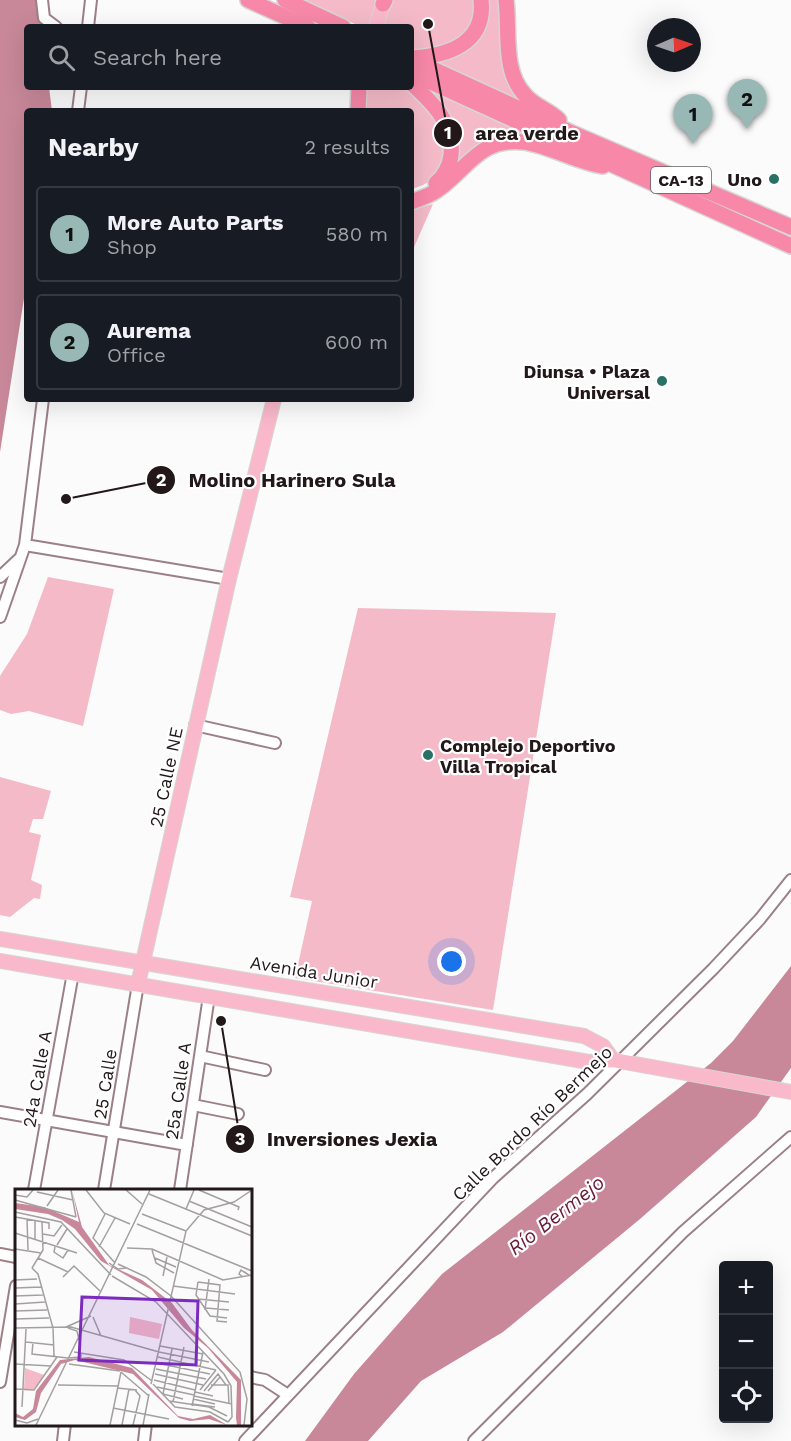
<!DOCTYPE html>
<meta charset="utf-8">
<style>
body{margin:0;font-family:"Work Sans",sans-serif;background:#20242c;color:#f1f3f6}
.controls{position:absolute;right:18px;bottom:18px;display:grid;overflow:hidden;border-radius:6px;box-shadow:0 6px 24px #0002}
.controls button{width:54px;height:54px;display:grid;place-items:center;padding:0;border:0;border-bottom:2px solid #363941;background:#171b24;color:#f1f3f6;font:30px sans-serif}
.compass{position:absolute;left:647px;top:18px;width:54px;height:54px;border-radius:50%;background:#171b24;box-shadow:0 6px 24px #0002;rotate:88deg}
.you{position:absolute;left:452px;top:962px;width:21px;height:21px;margin:-15px;border:4px solid #fff;border-radius:50%;background:#1a73e8;box-shadow:0 0 0 9px #1a73e833}
.badge{display:grid;place-items:center;width:39px;height:39px;border-radius:50%;background:#97b8b5;color:#111;font-size:20px;font-weight:700}
.pin{position:absolute;translate:-50% -50px;filter:drop-shadow(0 2px 3px #0008)}
.pin::after{content:'';position:absolute;top:32px;width:21px;height:18px;background:inherit;clip-path:polygon(0 0,100% 0,50% 100%)}
.list{margin:0;padding:0;list-style:none}
h2{display:flex;justify-content:space-between;align-items:center;height:78px;margin:0;padding:0 24px;font-size:26px}
h2 small{font-size:20px;font-weight:400;color:#9ea1a6}
.list li{display:grid;grid-template-columns:39px 1fr auto;gap:18px;align-items:center;box-sizing:border-box;height:96px;margin:0 12px 12px;padding:0 12px;border:2px solid #363941;border-radius:6px}
.list b{display:block;font-size:22px;white-space:nowrap}
.list p{margin:0;font-size:20px;white-space:nowrap;color:#9ea1a6}
.list em{font-size:20px;font-style:normal;color:#9ea1a6}
.icon{flex:none;width:33px;height:33px;fill:none;stroke:currentColor;stroke-width:2;stroke-linecap:round;stroke-linejoin:round}
.map{position:relative;flex:none;width:791px;height:1441px;overflow:hidden}
.search{position:absolute;background:#171b24;box-shadow:0 6px 24px #0002;left:24px;top:24px;width:390px;height:66px;display:flex;align-items:center;gap:15px;box-sizing:border-box;padding:0 21px;border-radius:6px;color:#9ea1a6;font-size:22px}
.panel{position:absolute;background:#171b24;box-shadow:0 6px 24px #0002;left:24px;top:108px;width:390px;height:294px;border-radius:6px}
.map>svg:first-child{display:block}
.green{fill:#f4bac8}
.water{fill:#c88899}
.lines{fill:none;stroke-linecap:round;stroke-linejoin:round}
.minor-casing{stroke:#9b8187;stroke-width:14}
.major-casing{stroke:#d7d5d6;stroke-width:16}
.highway-casing{stroke:#d7d5d6;stroke-width:18}
.minor{stroke:#fff;stroke-width:10}
.major{stroke:#fab8cb;stroke-width:14}
.highway{stroke:#f788a8;stroke-width:15}
.poi-dot{fill:#297066;stroke:#fff;stroke-width:2}
.labels{text-anchor:middle;dominant-baseline:central;stroke-width:4.5;stroke-linejoin:round;paint-order:stroke}
.shield{fill:#fff;stroke:#645d5f;stroke-width:1.5}
.shield-label{font-size:16px;font-weight:bold;fill:#22181a}
.poi-label{font-size:18px;font-weight:bold;fill:#22181a;stroke:#fff;text-anchor:end}
.street-label{font-size:18px;fill:#22181a;stroke:#fff}
.water-label{font-size:20px;font-style:italic;fill:#691c38;stroke:#fff}
.inset-road{fill:none;stroke:#a4a0a1;stroke-width:1.5}
.view{fill:#7b2cbf;fill-opacity:0.15;stroke:#7b2cbf;stroke-width:3}
.inset-edge{fill:none;stroke:#22181a;stroke-width:3}
.leader{fill:none;stroke:#22181a;stroke-width:2}
.callout-dot{fill:#22181a;stroke:#fff;stroke-width:2}
.mark-label{font-size:18px;text-anchor:middle;font-weight:bold;fill:#fff}
.callout-label{font-size:20px;text-anchor:middle;font-weight:bold;fill:#22181a;stroke:#fff;stroke-width:4.5;stroke-linejoin:round;paint-order:stroke}
</style>
<div class="map">
<svg width="791" height="1441" viewBox="0 0 791 1441">
<rect width="100%" height="100%" fill="#fbfbfb"/>
<!-- green -->
<path class="green" d="M305,0H377L369,27H361Z
M391,0H476C478,21 460,46 440,50C431,52 420,51 411,51V27H383Z
M486,0H502L505,61L542,112L432,61L465,49Z
M419,86L582,157L502,137L451,174L456,137Z
M366,87H406L435,114L448,140C441,167 442,181 411,189V111H362Z
M433,204L411,254V210Z
M48,577L114,589L83,726L29,711L11,714L0,710V676L27,634Z
M358,608L556,613L493,1010L295,978L312,901L290,897Z
M0,777L51,791L43,819H33L29,832L41,835L31,880L42,885L40,899L34,898L10,917L0,915Z"/>
<!-- water -->
<path class="water" d="M0,0H38L41,27H27V87H49L52,111H27V279L0,452Z
M791,966V1068L756,1117L640,1219L503,1332L421,1381L368,1441H305L354,1374L442,1274L711,1063L733,1041Z"/>
<g class="lines">
<!-- minor casing -->
<g class="minor-casing">
<path id="minor" d="M42,0L44,18L56,27
M88,27L91,0
M78,111L81,87
M25,545L229,579
M0,577L20,558
M0,617L25,545L43,399
M195,725L275,743
M200,1056L265,1070
M193,1105L238,1114
M0,1112L187,1145
M34,1190L73,973
M104,1190L138,984
M180,1190L209,996
M0,1254L16,1257
M250,1377L265,1380L288,1395
M0,1382L16,1286
M63,1441L65,1424
M144,1441L146,1424
M245,1441L493,1178L587,1094L713,969L760,919L791,880
M474,1441L683,1232L791,1137"/>
</g>
<!-- major casing -->
<g class="major-casing">
<path id="major" d="M376,27L384,0
M0,939L584,1036L603,1046L613,1060
M0,961L589,1062L613,1060L791,1092
M138,984L229,579L274,399"/>
</g>
<!-- highway casing -->
<g class="highway-casing">
<path id="highway" d="M248,0L308,27
M285,0L343,27
M506,0C510,31 502,71 525,95C534,106 549,110 559,120
M383,4L385,0
M411,58C447,56 486,44 481,0
M411,59L572,133L791,227
M411,73L791,246
M411,83C433,103 454,123 451,155C450,165 444,177 436,183
M358,111L359,88
M411,202C419,199 429,196 436,191C468,169 479,137 524,142C551,146 576,162 603,166"/>
</g>
<!-- minor -->
<use href="#minor" class="minor"/>
<!-- major -->
<use href="#major" class="major"/>
<!-- highway -->
<use href="#highway" class="highway"/>
</g>
<!-- markers -->
<g class="poi-dot">
<circle cx="774" cy="179" r="6"/>
<circle cx="662" cy="381" r="6"/>
<circle cx="428" cy="755" r="6"/>
</g>
<g class="labels">
<!-- shield labels -->
<rect class="shield" x="651" y="167" width="60" height="26" rx="4.5"/>
<g class="shield-label">
<text x="681" y="180">CA-13</text>
</g>
<!-- poi labels -->
<g class="poi-label">
<text x="762" y="179">Uno</text>
<text x="650" y="371">Diunsa • Plaza<tspan x="650" dy="21">Universal</tspan></text>
<text x="440" y="745" text-anchor="start">Complejo Deportivo<tspan x="440" dy="21">Villa Tropical</tspan></text>
</g>
<!-- street labels -->
<g class="street-label">
<text transform="translate(166 777) rotate(-78)">25 Calle NE</text>
<text transform="translate(314 972) rotate(9)">Avenida Junior</text>
<text transform="translate(37 1079) rotate(-80)">24a Calle A</text>
<text transform="translate(105 1084) rotate(-81)">25 Calle</text>
<text transform="translate(178 1091) rotate(-82)">25a Calle A</text>
<text transform="translate(532 1123) rotate(-44)">Calle Bordo Río Bermejo</text>
</g>
<!-- water labels -->
<g class="water-label">
<text transform="translate(556 1215) rotate(-38)">Río Bermejo</text>
</g>
</g>
<!-- overview -->
<g transform="translate(15 1189)">
<rect width="237" height="237" fill="#fbfbfb"/>
<path d="M115,128L147,135L144,150L114,144ZM10,179L29,186L18,201L9,200Z" fill="#f4bac8"/>
<path d="M57,1L67,38L94,76L127,91L157,114L177,141L226,191V236H222L221,229L222,193L193,159L169,139L137,101L86,72L60,40L47,31L33,25L0,20V14L29,18L64,33ZM74,168L117,179L163,227L178,230L195,226L212,236L194,230L175,232L164,229L118,185L60,171L46,175L26,204L21,223L10,231L0,228V224L8,228L18,220L21,202L45,171Z" fill="#c88899"/>
<path class="inset-road" d="M56,1L61,28M71,1L89,24L115,35M111,1L127,15M184,1L224,18L223,21M22,3L58,11M134,5L237,47M0,6L12,8L18,1M0,11L61,28M174,12L237,38M32,17L43,1M171,20L179,1M0,23L46,33L96,86M90,25L78,49L100,74M127,25L171,42M0,28L34,34V40M12,30L13,61M20,31V50M122,35L237,82M0,44L62,64M28,45L39,47L47,36M42,56L52,40M40,58L39,63L48,69L53,61M84,58L100,29M112,59L137,60L208,91L237,86M0,60L26,64M137,61L141,74L159,84M23,69L53,83M140,69L161,78M94,74L103,80L111,79M103,75L131,88L156,107L225,183L232,210L229,236M17,79L23,85L38,139L39,167M17,79L28,61L27,33M97,87L141,113L209,185L216,197L217,228L213,233M148,87L152,68M48,88L59,77L85,102M228,88L224,85L226,81L234,86M0,91L22,90M183,93L205,96L202,132L212,133M183,93L181,106L195,127L212,129M158,97L220,105M0,99L26,98M0,107L28,106M183,110L214,113M0,115L30,113M191,119L214,121M190,121L194,90M0,122L32,121M78,128L86,147M0,130L34,129M51,138L76,127M0,139L56,138L144,163M53,139L62,142L64,151M11,153L39,156M18,153L17,165L53,169L66,168V164M145,157L188,165M157,160L148,205L168,210M59,163L109,171L137,192M144,163L194,173M143,168L201,181M142,174L195,185M0,175L36,177M54,175L105,182M141,180L191,190M106,183L134,207M140,185L188,196M139,191L180,201M136,195L171,42L189,21L219,13L237,1M138,195L160,218L195,223L213,233M43,196L103,197M196,196H213L214,215M142,198L179,206M102,199L122,201M0,200L19,201L42,168M185,201L201,181M189,202L203,185L211,196M193,202L205,188M180,203L198,207M179,207L217,215M178,210L200,215M154,212L194,218L212,227M158,213L169,158M177,215L200,218M177,217L188,163M7,218L11,140M98,219L154,230M0,231L12,234L23,230M21,236L135,1M95,236L106,183M107,236L114,200M118,236L125,207L120,201M128,236L134,205"/>
<path class="view" d="M67,108L183,112L181,176L64,171Z"/>
<rect width="237" height="237" class="inset-edge"/>
</g>
<!-- callouts -->
<path class="leader" d="M428 24L448 133M66 499L161 480M221 1021L240 1139"/>
<g class="callout-dot">
<circle cx="428" cy="24" r="6"/>
<circle cx="66" cy="499" r="6"/>
<circle cx="221" cy="1021" r="6"/>
<circle cx="448" cy="133" r="15"/>
<circle cx="161" cy="480" r="15"/>
<circle cx="240" cy="1139" r="15"/>
</g>
<g class="mark-label">
<text x="448" y="139">1</text>
<text x="161" y="486">2</text>
<text x="240" y="1145">3</text>
</g>
<g class="callout-label">
<text x="527" y="140">area verde</text>
<text x="292" y="487">Molino Harinero Sula</text>
<text x="352" y="1146">Inversiones Jexia</text>
</g>
</svg>
<div class="controls">
<button>+</button>
<button>−</button>
<button><svg class="icon" aria-label="locate" viewBox="0 0 24 24"><circle cx="12" cy="12" r="6"/><path d="M12 2v4M12 18v4M2 12h4M18 12h4"/></svg></button>
</div>
<svg class="compass" viewBox="-18 -18 36 36"><path d="M0-13l5 13h-10z" fill="#e53935"/><path d="M0 13l5-13h-10z" fill="#9ea1a6"/></svg>
<div class="you"></div>
<div class="pin badge" style="left:693px;top:144px">1</div>
<div class="pin badge" style="left:747px;top:129px">2</div>
<div class="search"><svg class="icon" aria-label="search" viewBox="0 0 24 24"><circle cx="10" cy="10" r="6"/><path d="M15 15l6 6"/></svg>Search here</div>
<section class="panel">
<h2>Nearby<small>2 results</small></h2>
<ul class="list">
<li><span class="badge">1</span><div><b>More Auto Parts</b><p>Shop</p></div><em>580 m</em></li>
<li><span class="badge">2</span><div><b>Aurema</b><p>Office</p></div><em>600 m</em></li>
</ul>
</section>
</div>
